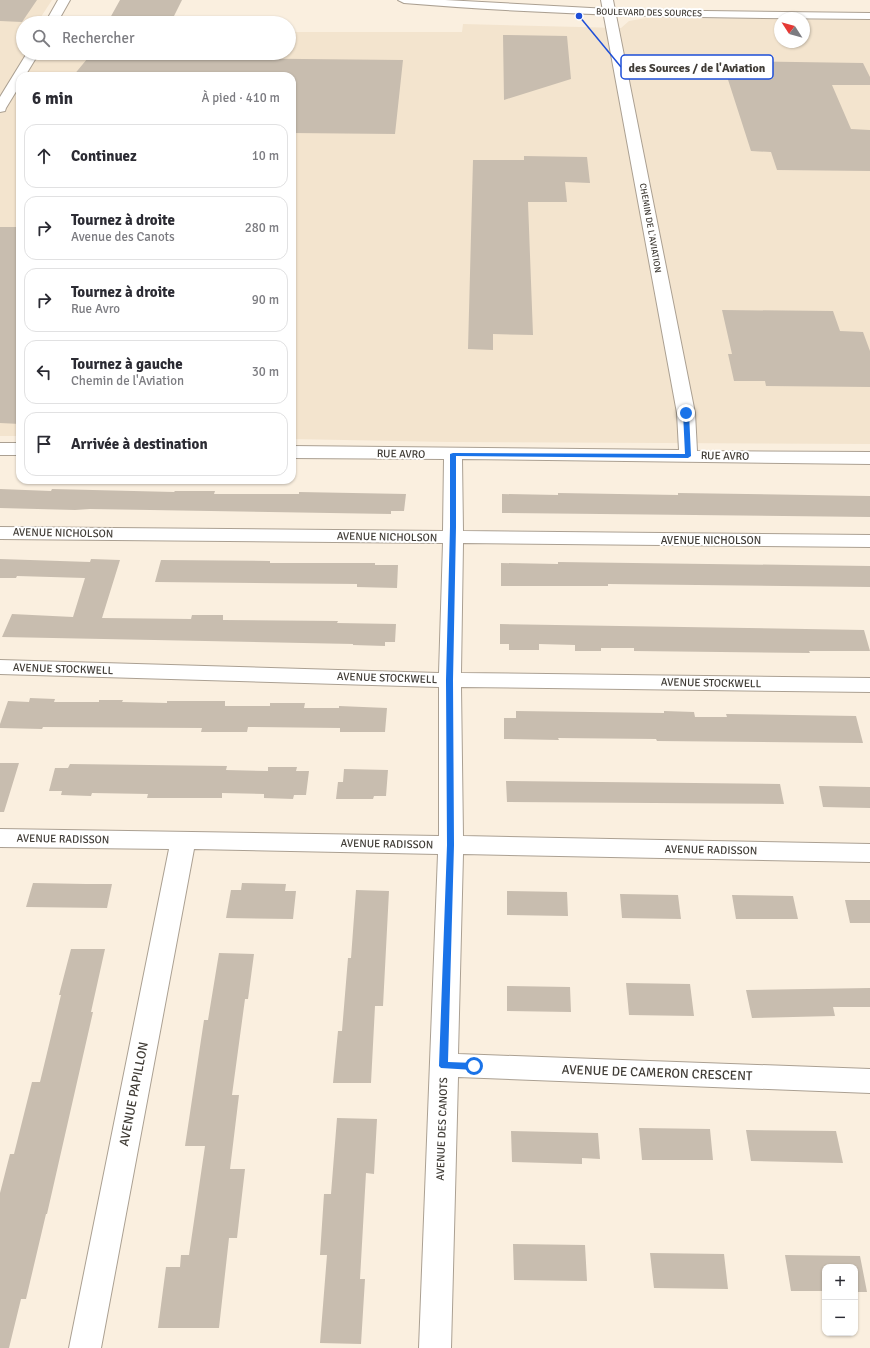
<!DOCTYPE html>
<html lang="fr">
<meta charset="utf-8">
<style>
body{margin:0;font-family:Signika,sans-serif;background:#f7f7f7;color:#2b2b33}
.controls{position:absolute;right:12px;bottom:12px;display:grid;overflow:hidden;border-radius:8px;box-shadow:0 1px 3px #0004}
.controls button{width:36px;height:36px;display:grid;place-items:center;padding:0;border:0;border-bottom:1px solid #e1e1e2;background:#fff;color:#2b2b33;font:20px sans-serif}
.compass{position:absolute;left:774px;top:12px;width:36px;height:36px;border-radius:50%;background:#fff;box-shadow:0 1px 3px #0004;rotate:306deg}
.stop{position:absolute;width:12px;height:12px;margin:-9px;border:3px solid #1a73e8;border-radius:50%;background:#fff}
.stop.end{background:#1a73e8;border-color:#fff;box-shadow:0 1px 4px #0008}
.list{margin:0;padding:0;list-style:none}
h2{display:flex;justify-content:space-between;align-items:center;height:52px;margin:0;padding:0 16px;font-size:17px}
h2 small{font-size:13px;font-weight:400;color:#7c7c81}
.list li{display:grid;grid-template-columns:26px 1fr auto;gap:12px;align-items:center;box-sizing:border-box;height:64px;margin:0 8px 8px;padding:0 8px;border:1px solid #e1e1e2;border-radius:12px}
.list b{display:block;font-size:15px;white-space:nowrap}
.list p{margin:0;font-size:13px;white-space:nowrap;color:#7c7c81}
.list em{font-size:13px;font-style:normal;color:#7c7c81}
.icon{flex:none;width:22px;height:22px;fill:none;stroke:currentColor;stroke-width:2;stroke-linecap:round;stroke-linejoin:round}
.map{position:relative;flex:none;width:870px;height:1348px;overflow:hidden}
.search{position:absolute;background:#fff;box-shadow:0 1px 3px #0004;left:16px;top:16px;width:280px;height:44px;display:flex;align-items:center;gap:10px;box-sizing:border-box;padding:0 14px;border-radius:22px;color:#7c7c81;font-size:15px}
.panel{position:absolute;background:#fff;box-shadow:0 1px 3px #0004;left:16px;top:72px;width:280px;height:412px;border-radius:12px}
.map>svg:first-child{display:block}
.built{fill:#f3e4ce}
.building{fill:#c8bdaf}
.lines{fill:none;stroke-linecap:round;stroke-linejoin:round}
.minor-casing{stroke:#aba092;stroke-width:2}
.major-casing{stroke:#aba092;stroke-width:2}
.minor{fill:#fff;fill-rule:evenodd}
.major{fill:#fff;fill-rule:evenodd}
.route{fill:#1a73e8}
.labels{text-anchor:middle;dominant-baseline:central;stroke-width:4;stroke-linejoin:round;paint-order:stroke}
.far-street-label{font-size:9px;fill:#403c36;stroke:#fff}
.street-label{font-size:11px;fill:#403c36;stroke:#fff}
.near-street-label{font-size:13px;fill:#403c36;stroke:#fff}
.leader{fill:none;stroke:#1d4ed8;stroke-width:1.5}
.callout-dot{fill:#1d4ed8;stroke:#fff;stroke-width:1.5}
.callout{fill:#fff;stroke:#1d4ed8;stroke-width:1.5}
.callout-label{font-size:12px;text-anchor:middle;font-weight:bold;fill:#403c36}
</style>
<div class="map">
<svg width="870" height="1348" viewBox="0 0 870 1348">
<rect width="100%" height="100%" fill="#faefdf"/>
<!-- built -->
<path class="built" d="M0,0H52L37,23H23V53H289V32H462L463,24L621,28L629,21L646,18L780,19V42H804V20H870V444L448,442L292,439V76H20V436H0Z"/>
<!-- building -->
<path class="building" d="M0,0H37L22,22L0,21Z
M120,0H182L173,18H110Z
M503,35L567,36L571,79L504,100Z
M92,53H191L192,58L403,60L395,134L292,133V76H73Z
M722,61L863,63L870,77V85H832L851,129L870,130V171L777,170L771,152L751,151Z
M524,156L587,157L590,183L565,182L567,202H528L533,335L493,334V350L468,349L473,160H524Z
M0,227H20V424L0,423Z
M722,310L833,311L840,331L863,332L870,351V387L766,386L765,381H734L728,354H732Z
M0,489L51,491L52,489L174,492L175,491H215L214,494H299V492L406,494L404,511H391V514L90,509L75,510L0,508Z
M558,493L678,495V493L870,496V517L502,513V494L558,495Z
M0,559L90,562L91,559L120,560L102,618L191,619L192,615H223V620L338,621L337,623L396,624L395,642H385V646L353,645V644L2,637L12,614L73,617L85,578L17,576L16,578H0Z
M161,560L270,561V563H375V565H398L397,588L357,587V584L155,582Z
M558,562L870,566V587L608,584V586H501V563L558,564Z
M500,624L864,630L870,651H809L810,653L634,651V648H601V651H575V645L539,644V650H509V644H500Z
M30,698L55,699L54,702H99V700H123L122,702L167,703V701H225V706H270V703H305L304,708H339V706L387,708L385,732H340V728L248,727L247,732H201L202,728L43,727L42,729L0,728V724L8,701L29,702Z
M516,711L664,713V711L694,712L695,717H727L726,714L856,716L863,743L657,741L656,739L558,738L559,740L504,739V718H516Z
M0,763H19L4,812H0Z
M70,764L227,766L226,770L268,771V767H297L296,771H309L306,795H294L293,799L264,798V794L222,793V798H147L148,794L92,793L91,796L61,795L62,791H49L55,768H68Z
M344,769L388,770L386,796H374L373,799H336L338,782H343Z
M506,781L780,784L784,804L507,802Z
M819,786L870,787V808L823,807Z
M33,883L86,884H112L107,908L26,907Z
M242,883L286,884L285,891H296L293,919L226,918L231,890H241Z
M356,890L389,891L383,1006H375L371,1083H333L338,1031H342L348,958H351Z
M507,891L567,892L568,916L507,915Z
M620,894L678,895L681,919L622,918Z
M732,895L793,896L798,919H736Z
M845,900H870V923H850Z
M71,949H105L91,1012H93L47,1214H46L26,1299H21L9,1348H0V1193L10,1154H14L32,1082H40L61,995H59Z
M219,953L254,954L248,999H245L232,1095H239L230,1169H245L237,1238H229L219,1328H158L166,1267H180L181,1255H189L205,1146H185L204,1020H208Z
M626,983L690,984L694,1016L629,1015Z
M507,986L570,987L571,1012L507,1011Z
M870,988V1007H833L835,1016L752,1018L746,990Z
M337,1118L377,1119L374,1174L366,1173L360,1279H365L361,1344L320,1343L327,1255H320L324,1194H331Z
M639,1128L710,1129L713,1160H642Z
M746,1130L836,1131L843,1163L751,1161Z
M511,1131L598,1133L600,1159L582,1158V1164L512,1162Z
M513,1244L585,1245L587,1281L514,1280Z
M650,1253L724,1254L728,1289L654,1288Z
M785,1255L860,1256L867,1292H855V1267H825V1291H791Z"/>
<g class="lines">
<!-- minor casing -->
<g class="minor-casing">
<path id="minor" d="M58,0H70L57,23H45Z
M601,0H613L695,413L697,451L870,452V464L462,459L463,531L870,535V547L463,543L461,673L870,678V692L461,687L463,836L870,844V862L463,854L458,1054L870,1069V1093L458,1077L451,1348H419L438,854L194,849L101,1348H69L169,849L0,847V829L439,836V687L0,674V660L439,673L443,543L0,539V527L443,531L444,459L292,458V446L679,450L677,413Z
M27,53H39L25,76H20V85L6,108L5,111L0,112V97Z
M0,443H20V455H0Z"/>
</g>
<!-- major casing -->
<g class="major-casing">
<path id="major" d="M398,0H445L627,10L870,13V19C715,18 560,16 404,3Z"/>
</g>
<!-- minor -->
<use href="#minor" class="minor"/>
<!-- major -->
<use href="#major" class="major"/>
</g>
<!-- route -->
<path class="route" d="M686,412L689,413L691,456L688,458L456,456V527L453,680L454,845L448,1062L474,1063L479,1066L474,1070L441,1068L439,1066L447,845L446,680L450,527V454L453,453L685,454L683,413Z"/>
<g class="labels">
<!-- far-street labels -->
<g class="far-street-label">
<text transform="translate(649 13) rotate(1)">BOULEVARD DES SOURCES</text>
<text transform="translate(650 228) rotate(80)">CHEMIN DE L'AVIATION</text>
</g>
<!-- street labels -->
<g class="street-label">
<text transform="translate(401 454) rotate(1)">RUE AVRO</text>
<text transform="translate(725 456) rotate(1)">RUE AVRO</text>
<text transform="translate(63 533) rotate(1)">AVENUE NICHOLSON</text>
<text transform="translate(387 537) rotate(1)">AVENUE NICHOLSON</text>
<text x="711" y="540">AVENUE NICHOLSON</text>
<text transform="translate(63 669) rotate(2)">AVENUE STOCKWELL</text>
<text transform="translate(387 678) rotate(2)">AVENUE STOCKWELL</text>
<text transform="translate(711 683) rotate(1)">AVENUE STOCKWELL</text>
<text transform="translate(63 839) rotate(1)">AVENUE RADISSON</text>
<text transform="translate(387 844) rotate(1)">AVENUE RADISSON</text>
<text transform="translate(711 850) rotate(1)">AVENUE RADISSON</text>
<text transform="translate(442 1129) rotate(-88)">AVENUE DES CANOTS</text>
</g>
<!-- near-street labels -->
<g class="near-street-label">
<text transform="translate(657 1073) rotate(2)">AVENUE DE CAMERON CRESCENT</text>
<text transform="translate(134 1094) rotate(-79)">AVENUE PAPILLON</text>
</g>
</g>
<!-- callouts -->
<path class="leader" d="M579 16L621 67"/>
<circle class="callout-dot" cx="579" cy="16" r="4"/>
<rect class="callout" x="621" y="55" width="152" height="24" rx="4"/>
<g class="callout-label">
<text x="697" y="72">des Sources / de l'Aviation</text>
</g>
</svg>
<div class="controls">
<button>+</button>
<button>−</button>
</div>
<svg class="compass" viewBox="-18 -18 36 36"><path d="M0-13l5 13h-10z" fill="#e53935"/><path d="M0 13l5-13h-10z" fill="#7c7c81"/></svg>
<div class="stop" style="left:474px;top:1066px"></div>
<div class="stop end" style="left:686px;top:413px"></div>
<div class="search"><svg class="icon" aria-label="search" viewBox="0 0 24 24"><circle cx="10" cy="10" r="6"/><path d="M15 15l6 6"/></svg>Rechercher</div>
<section class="panel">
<h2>6 min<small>À pied · 410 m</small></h2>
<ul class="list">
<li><svg class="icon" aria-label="ahead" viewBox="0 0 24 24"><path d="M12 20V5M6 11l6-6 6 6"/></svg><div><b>Continuez</b></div><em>10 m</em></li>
<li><svg class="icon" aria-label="right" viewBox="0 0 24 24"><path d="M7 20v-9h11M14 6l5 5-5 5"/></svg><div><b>Tournez à droite</b><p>Avenue des Canots</p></div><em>280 m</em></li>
<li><svg class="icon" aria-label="right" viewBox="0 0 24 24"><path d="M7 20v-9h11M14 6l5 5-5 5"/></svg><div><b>Tournez à droite</b><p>Rue Avro</p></div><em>90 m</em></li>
<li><svg class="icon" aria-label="left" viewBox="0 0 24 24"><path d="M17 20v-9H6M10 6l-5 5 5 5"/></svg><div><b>Tournez à gauche</b><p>Chemin de l'Aviation</p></div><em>30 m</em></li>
<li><svg class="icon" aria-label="arrive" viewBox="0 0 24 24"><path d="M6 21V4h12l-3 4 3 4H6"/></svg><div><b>Arrivée à destination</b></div></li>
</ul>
</section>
</div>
